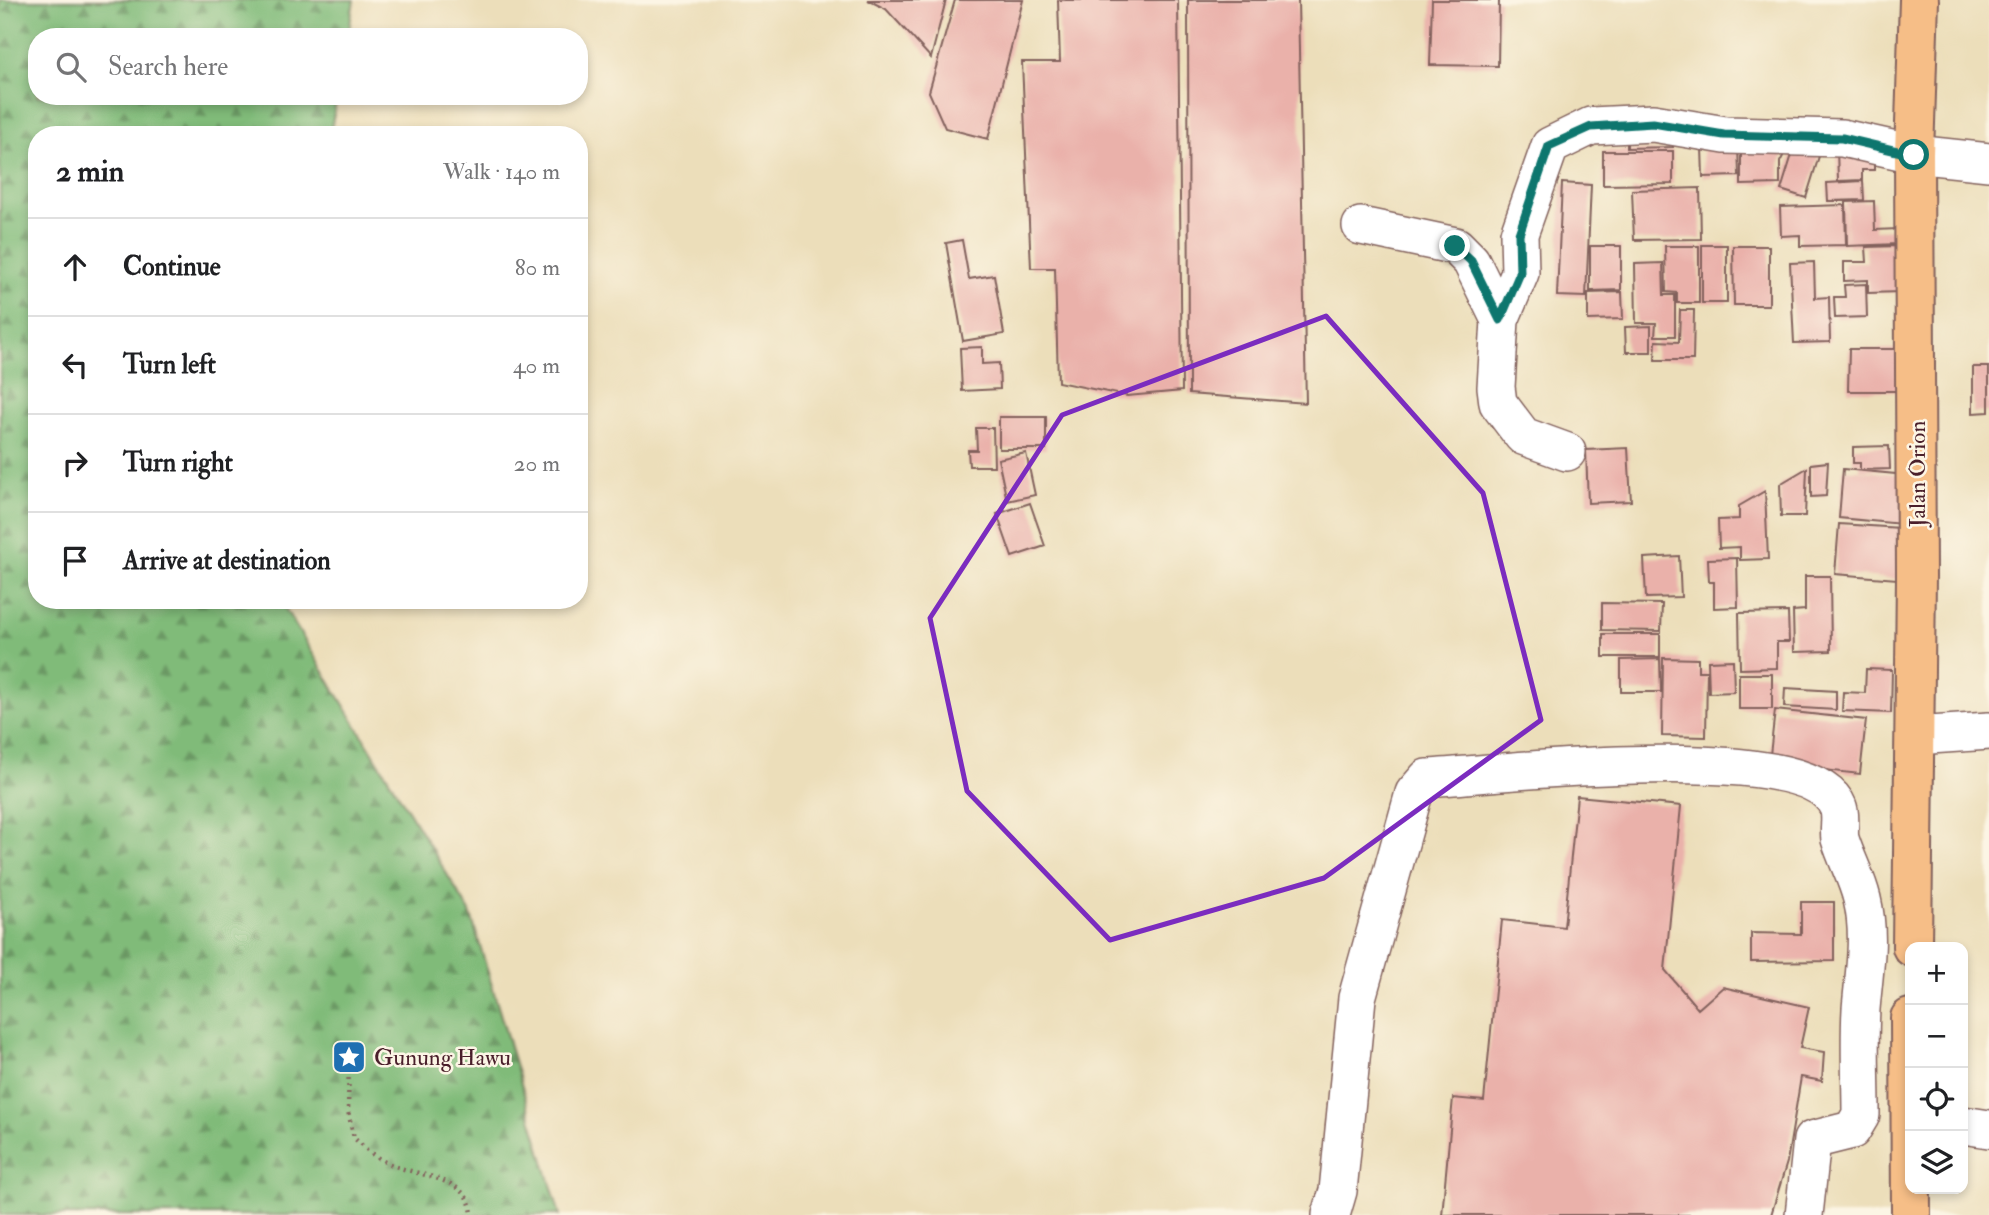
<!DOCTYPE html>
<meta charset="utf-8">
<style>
body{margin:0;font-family:"IM FELL Double Pica",serif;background:#f6f6f6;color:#202124}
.controls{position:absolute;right:21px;bottom:21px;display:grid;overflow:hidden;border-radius:14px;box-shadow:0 4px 10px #0003}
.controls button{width:63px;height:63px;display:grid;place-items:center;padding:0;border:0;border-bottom:2px solid #e0e0e0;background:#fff;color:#202124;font:35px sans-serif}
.stop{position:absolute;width:21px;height:21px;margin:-16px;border:5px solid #0f766e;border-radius:50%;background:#fff}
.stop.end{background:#0f766e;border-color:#fff;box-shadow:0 2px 7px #0008}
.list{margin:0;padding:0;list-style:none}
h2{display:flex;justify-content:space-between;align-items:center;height:91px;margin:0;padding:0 28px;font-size:30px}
h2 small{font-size:23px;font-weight:400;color:#757577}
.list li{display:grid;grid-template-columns:46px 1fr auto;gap:21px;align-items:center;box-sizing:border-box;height:98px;padding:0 28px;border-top:2px solid #e0e0e0}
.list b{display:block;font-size:26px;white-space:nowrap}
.list em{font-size:23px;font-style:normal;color:#757577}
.icon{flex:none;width:38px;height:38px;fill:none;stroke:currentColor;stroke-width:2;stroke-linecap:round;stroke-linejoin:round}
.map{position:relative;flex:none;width:1989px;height:1215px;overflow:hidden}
.search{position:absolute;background:#fff;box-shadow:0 4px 10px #0003;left:28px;top:28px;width:560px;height:77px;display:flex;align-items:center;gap:18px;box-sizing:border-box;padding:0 24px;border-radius:28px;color:#757577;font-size:26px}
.panel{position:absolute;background:#fff;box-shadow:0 4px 10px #0003;left:28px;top:126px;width:560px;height:483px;border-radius:28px}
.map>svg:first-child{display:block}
.forest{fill:url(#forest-firs);stroke:#656d52;stroke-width:2}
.building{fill:#eab1aa}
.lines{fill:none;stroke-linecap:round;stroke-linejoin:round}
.minor-casing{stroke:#83625d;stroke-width:40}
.highway-casing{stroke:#83625d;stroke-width:42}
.path{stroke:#83625d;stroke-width:4.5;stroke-dasharray:2 5;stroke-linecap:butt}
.minor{stroke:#fff;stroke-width:37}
.highway{stroke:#f6be87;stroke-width:38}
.route{stroke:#0f766e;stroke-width:9}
.marked{fill:none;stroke:#7b2cbf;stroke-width:5;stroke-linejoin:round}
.labels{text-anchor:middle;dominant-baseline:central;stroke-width:5;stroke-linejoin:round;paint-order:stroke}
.street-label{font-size:23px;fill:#4a1f2b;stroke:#fcf5e5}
.poi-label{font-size:23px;fill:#4a1f2b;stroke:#fcf5e5;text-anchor:start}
</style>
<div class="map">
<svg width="1989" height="1215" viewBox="0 0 1989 1215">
<defs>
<pattern id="forest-firs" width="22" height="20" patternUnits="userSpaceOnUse" patternTransform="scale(1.75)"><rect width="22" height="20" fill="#80bb79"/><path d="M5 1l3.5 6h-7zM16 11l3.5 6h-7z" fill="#6b9763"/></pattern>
</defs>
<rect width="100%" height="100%" fill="#fcf5e5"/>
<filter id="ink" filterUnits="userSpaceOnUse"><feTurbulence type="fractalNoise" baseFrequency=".0143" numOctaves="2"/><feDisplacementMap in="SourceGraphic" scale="14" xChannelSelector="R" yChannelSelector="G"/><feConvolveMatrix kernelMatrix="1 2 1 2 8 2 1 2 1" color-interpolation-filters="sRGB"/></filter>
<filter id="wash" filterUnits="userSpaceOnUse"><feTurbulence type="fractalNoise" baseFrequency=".00686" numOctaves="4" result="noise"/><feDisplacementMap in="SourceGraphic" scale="28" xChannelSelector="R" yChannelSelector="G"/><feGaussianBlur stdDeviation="1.57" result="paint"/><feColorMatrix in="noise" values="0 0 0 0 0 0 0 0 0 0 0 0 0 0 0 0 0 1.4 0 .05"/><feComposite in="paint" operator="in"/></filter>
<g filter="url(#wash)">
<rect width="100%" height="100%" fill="#ecdeba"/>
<!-- forest -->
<path class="forest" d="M0,0H354L348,37H37V96H337L330,135H37V600H280L470,912L560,1215H0Z"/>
<g id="blocks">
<!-- building -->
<path class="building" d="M868,0H946L931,58L886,9Z
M955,0H1023L988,139L945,128L929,92Z
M1058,0H1178L1182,391L1127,396L1058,382L1055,268H1031L1022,62H1060Z
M1188,0H1298L1306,403L1189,394Z
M1432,0H1499L1498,66L1430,65Z
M1627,128L1673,139V147L1627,148Z
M1741,140L1791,141L1780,162V184L1741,185Z
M1795,145L1820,153L1806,198L1781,190Z
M1738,146L1739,176L1703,177L1702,147Z
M1837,147H1874V170H1862V180L1838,181Z
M1603,151H1673V184L1603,185Z
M1863,181L1864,200L1828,201L1827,183Z
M1562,183L1591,185L1586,297L1557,296Z
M1700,188L1701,239L1634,240L1632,190Z
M1874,201L1875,230L1898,229V244L1847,246L1846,202Z
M1845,205L1846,245L1800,246V235L1781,236L1780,207Z
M962,240L969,279L994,275L1004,334L963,341L946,243Z
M1702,245H1727V303H1702Z
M1590,246H1621V290L1590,291Z
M1665,246H1699V303H1677V293L1666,292Z
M1733,246H1769V305H1734Z
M1899,246L1900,292L1868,293V280L1844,281V262H1867L1866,247Z
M1814,262L1815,298L1829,297L1830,342L1794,343L1790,263Z
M1663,263L1664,295H1675V336H1655L1656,323H1636L1635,264Z
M1866,284L1867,317L1835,318L1834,297H1845L1844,285Z
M1622,292L1623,319L1588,320V293Z
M1680,310H1694L1693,360H1655L1656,341L1679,342Z
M1651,326V352H1626L1625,327Z
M982,347V364L999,363L1000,389L962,391L960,348Z
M1849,349H1903V391H1848Z
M1973,367H1989V412L1973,413Z
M999,417H1046V449H999Z
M976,428H993L994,466H969L968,450H977Z
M1889,446L1890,469L1860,470V463H1853V447Z
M1628,448L1631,501L1588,503L1586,450Z
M1026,453L1035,495L1007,501L998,459Z
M1828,462L1826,496L1811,497V464Z
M1807,468L1805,516H1781L1780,484Z
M1843,469L1906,475L1902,524L1839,518Z
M1765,491L1768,559L1740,560V547L1719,548L1718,520L1739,519V506Z
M1030,503L1045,546L1012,557L997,514Z
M1839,524L1900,528L1897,579L1835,574Z
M1679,556L1681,597L1646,598L1644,558Z
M1737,558L1738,607L1714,608V582H1709L1708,559Z
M1805,576H1830L1831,651L1794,652L1793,611L1805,610Z
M1602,603L1662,604L1661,631L1602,630Z
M1788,612L1789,642H1777V668L1740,669L1739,613Z
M1603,634H1660V657H1603Z
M1663,658L1698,659V671H1707L1706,737L1662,736Z
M1660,659L1661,692H1621V660Z
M1733,660L1734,692L1709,693L1708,661Z
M1866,669L1892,670L1891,713L1842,711L1843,692L1865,693Z
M1739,674H1772V709H1739Z
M1785,688L1836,691V710L1784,707Z
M1775,710L1866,720L1860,774L1769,764Z
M1577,796L1681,806L1665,970L1698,1009L1723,987L1809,1007L1800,1048L1824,1052L1822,1081L1801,1077L1787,1162L1771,1215H1442L1453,1098L1484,1101L1502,920L1564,927Z
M1801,902H1834V961L1751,962V933L1801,934Z"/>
</g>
</g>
<g filter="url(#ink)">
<use href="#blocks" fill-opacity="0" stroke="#83625d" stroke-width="2"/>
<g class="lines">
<!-- minor casing -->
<g class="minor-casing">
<path id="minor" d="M1361,226L1456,246L1471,261L1500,320
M1567,452L1523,436L1498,403L1496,387L1500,320L1520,273L1519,234L1550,146L1591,126L1653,123L1725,135L1842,138L1914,154L1989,162
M1915,736L1989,731
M1963,1125L1989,1129
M1331,1215L1338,1191L1357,998L1414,793L1427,778C1496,774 1809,736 1838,807C1842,817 1838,829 1840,839C1846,859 1857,878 1862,899C1871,936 1864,972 1861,1009C1859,1044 1861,1080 1861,1115L1852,1130L1812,1140L1804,1215"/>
</g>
<!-- highway casing -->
<g class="highway-casing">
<path id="highway" d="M1912,947L1916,576L1914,154L1919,0
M1910,1018L1911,1215"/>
</g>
<!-- path -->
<path class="path" d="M349,1057L348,1111L354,1138C365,1148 376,1159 390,1164C418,1177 470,1176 472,1215"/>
<!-- minor -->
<use href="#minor" class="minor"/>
<!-- highway -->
<use href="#highway" class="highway"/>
</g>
</g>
<g class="lines" filter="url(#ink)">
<!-- route -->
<path class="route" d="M1455,246L1471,261L1500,320L1520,273L1519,234L1549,146L1591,127L1653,123L1724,135L1842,138L1914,155"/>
</g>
<!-- marked area -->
<path class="marked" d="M1326,316L1483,493L1541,720L1324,878L1110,940L967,791L930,618L1062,415Z"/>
<!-- icons -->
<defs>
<g id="sight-square" transform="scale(1.75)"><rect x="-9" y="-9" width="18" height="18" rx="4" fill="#1f6fb2" stroke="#fcf5e5"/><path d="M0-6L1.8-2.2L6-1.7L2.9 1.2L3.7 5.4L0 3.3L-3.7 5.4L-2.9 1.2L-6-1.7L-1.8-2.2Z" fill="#fff"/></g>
</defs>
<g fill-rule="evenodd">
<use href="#sight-square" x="349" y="1057"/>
</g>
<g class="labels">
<!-- street labels -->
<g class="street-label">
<text transform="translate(1917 474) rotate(-90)">Jalan Orion</text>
</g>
<!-- poi labels -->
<g class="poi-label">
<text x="374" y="1057">Gunung Hawu</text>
</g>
</g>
</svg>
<div class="controls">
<button>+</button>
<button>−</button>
<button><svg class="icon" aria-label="locate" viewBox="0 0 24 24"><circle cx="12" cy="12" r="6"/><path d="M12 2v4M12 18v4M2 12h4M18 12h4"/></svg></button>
<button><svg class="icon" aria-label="layers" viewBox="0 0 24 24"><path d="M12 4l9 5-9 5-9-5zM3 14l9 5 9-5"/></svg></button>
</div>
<div class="stop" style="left:1914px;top:155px"></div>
<div class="stop end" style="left:1455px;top:246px"></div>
<div class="search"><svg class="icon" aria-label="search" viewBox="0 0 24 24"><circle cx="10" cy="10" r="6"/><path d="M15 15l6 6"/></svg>Search here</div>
<section class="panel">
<h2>2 min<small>Walk · 140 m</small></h2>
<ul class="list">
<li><svg class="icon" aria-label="ahead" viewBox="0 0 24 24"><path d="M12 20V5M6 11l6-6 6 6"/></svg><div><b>Continue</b></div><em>80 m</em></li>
<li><svg class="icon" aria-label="left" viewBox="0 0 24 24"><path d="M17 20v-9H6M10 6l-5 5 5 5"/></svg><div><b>Turn left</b></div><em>40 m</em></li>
<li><svg class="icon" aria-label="right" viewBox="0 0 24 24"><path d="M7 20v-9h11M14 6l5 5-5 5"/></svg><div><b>Turn right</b></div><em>20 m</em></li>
<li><svg class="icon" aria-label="arrive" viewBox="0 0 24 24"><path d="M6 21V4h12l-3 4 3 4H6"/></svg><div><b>Arrive at destination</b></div></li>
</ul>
</section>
</div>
